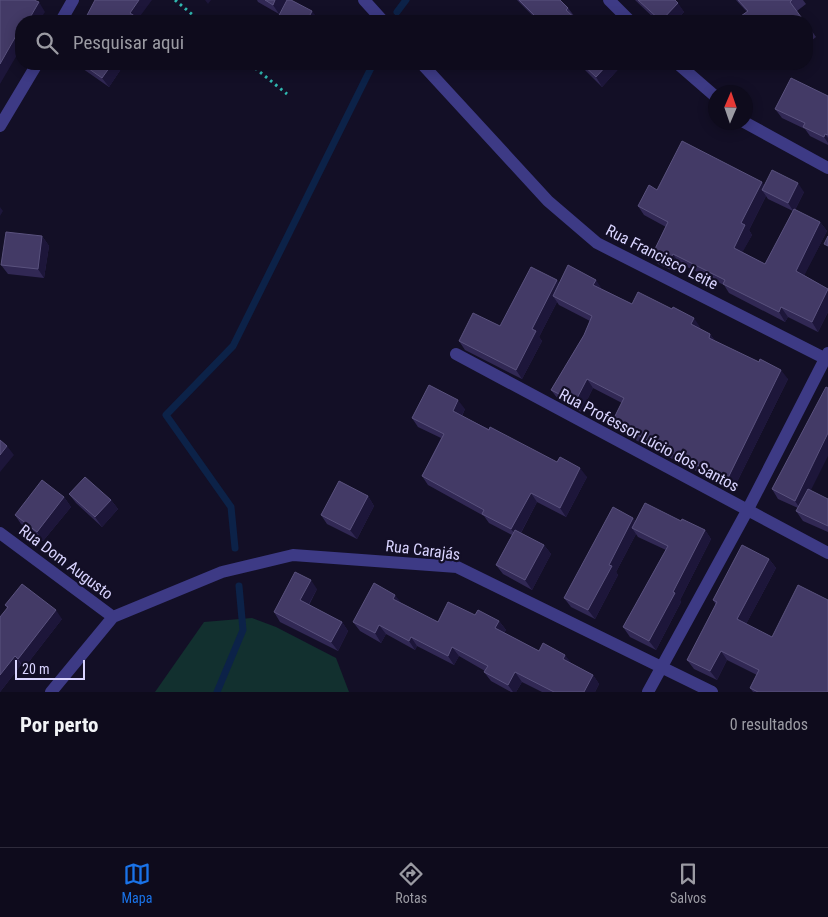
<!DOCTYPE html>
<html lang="pt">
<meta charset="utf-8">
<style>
body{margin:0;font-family:"Roboto Condensed",sans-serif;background:#1c1929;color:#f1f3f6}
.compass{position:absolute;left:708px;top:85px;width:45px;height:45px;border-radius:50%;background:#0e0b1c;box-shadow:0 2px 12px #0003;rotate:2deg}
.scale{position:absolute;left:15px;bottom:12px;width:70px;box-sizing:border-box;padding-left:5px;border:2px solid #d9d4ff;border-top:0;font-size:14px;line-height:18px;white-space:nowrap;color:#d9d4ff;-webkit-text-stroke:4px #130f26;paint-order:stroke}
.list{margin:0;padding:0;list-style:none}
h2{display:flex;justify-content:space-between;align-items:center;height:65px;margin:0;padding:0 20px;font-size:21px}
h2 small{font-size:16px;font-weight:400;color:#9b9ba3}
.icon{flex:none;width:28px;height:28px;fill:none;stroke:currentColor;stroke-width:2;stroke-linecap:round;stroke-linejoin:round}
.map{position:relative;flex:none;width:828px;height:692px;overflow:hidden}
.search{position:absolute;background:#0e0b1c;box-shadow:0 2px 12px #0003;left:15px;right:15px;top:15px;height:55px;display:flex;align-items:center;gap:12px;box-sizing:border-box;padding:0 18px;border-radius:20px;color:#9b9ba3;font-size:19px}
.sheet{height:155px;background:#0e0b1c}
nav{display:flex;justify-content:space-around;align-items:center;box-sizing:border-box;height:70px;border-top:1px solid #2e2b3b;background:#0e0b1c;font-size:14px;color:#9b9ba3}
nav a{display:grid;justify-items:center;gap:2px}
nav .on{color:#1a73e8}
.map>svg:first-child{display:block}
.green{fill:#12302f}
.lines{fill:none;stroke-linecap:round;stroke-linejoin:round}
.stream{stroke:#0c2248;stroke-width:7}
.path{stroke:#2fb8b0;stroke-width:3;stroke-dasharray:2.5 4;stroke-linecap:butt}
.minor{stroke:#3d3a85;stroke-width:12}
.wall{fill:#312854;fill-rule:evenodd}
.shaded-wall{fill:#1d163a}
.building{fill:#433a66;stroke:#5a527e}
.labels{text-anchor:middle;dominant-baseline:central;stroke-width:4.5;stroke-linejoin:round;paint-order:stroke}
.street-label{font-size:16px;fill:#d9d4ff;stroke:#130f26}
</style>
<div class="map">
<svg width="828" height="692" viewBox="0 0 828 692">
<rect width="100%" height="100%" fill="#130f26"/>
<!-- green -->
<path class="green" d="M252,618L276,627L336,658L349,692H155L204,622Z"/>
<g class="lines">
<!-- stream -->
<path class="stream" d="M397,12L406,0
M235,548L231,507L166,415L233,346L373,64
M217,692L243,630L239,586"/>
<!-- path -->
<path class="path" d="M175,0L200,21
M250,64L287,94"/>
<!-- minor -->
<path class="minor" d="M364,0L383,21
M609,0L630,21
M61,21L73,0
M422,64L548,201L597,243L828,360
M678,64L716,97
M744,122L828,168
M0,126L37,64
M456,354L828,553
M0,533L113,617
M51,692L113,617L222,572L293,555L457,567L712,692
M648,692L747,511L828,353"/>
</g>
<!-- wall -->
<path class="wall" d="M257,0H287L279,14L258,2Z
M517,0H560L568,8L575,17L578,21H538Z
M635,0H675L684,12L676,21H657Z
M736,0H803L806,4L797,11L747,12Z
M807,24L816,37L807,44Z
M76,64H122L123,66L109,87Z
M579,64H621L622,65L602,87Z
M828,96V145L810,136L805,129L782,118L775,109Z
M764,185L804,192L795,210L820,222L827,231L804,275L828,289V312L818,332L788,317L785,322L729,293L724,285L679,263L675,272L658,264L652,255L666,227L644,215L638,206L657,190ZM766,196L768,199L793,211L765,264L742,252L752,235L749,230Z
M42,236L49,246L44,278L8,274L1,265Z
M559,283L602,289L632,304L700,327L699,328L710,334L715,341L788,379L733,490L618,431L612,422L622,403L593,388L581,412L558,399L551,390L584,335L590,321L559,305L557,302L539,337L542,341L522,379L465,350L459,341L500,326Z
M465,409L462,416L587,477L566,517L537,502L521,533L544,545L551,554L532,590L503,574L496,565L512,535L489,523L484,516L428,485L422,476L441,438L418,427L412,418Z
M772,489L811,491L828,499V532L803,521L796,511L798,508L778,499Z
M69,494L111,500L118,509L102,527L76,503Z
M368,496L374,506L357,539L327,524L321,515Z
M64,497L71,507L43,541L21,524L15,515Z
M633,518L635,521H681L705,530L711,539L680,600L681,602L656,650L630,637L623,627L666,550L638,537L636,534L616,572L618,575L595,619L571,607L564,598Z
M769,559L776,568L746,624L828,692H753L750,688L757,675L727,660L717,680L694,669L687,660L716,605L713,600Z
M317,589L309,605L342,622L348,631L338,651L280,622L274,612Z
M401,603L438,622L475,615L499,621L506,630L504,633L539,651L571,663L593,675L599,684L595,692H542L522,682L516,692H511L491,681L484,672L485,671L459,656L454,665L417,646L415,650L386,634L381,643L360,631L353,622Z
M5,605L62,619L24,668L21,665L0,692L7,608Z"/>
<!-- shaded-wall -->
<path class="shaded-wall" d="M139,0H152L138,19L140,21H134L130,13Z
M205,0H211L208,4Z
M275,0H287L279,14L273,5Z
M39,2L45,12L39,21H28Z
M678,3L684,12L676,21H661Z
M312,11L319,20L318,21H307Z
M21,27V48L0,84V64Z
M112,64H122L123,66L109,87L102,78Z
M608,64H621L622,65L602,87L596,77Z
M825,134L828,138V143L824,137Z
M762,182L768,191L762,190L766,196L749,230L752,235L740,257L734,248L741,223Z
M798,183L804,192L794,212L788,203Z
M0,207L3,211L0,216Z
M820,222L827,231L802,280L796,271Z
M42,236L49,246L44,278L38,269Z
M673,254L679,263L675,272L668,263Z
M557,280L564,289L553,296L557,302L539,337L542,341L522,379L516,370L532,329Z
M596,280L602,289L600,294L593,285Z
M828,290V312L818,332L812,322Z
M781,307L788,317L785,322L779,312Z
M694,318L700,327L697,333L691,324Z
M710,334L717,343L709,338Z
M781,370L788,379L733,490L727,480Z
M587,379L593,388L581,412L575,402Z
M458,400L465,409L459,421L453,411Z
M828,433V456L801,510L795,501Z
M7,446L14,455L0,472V455Z
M580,468L587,477L566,517L560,508Z
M531,493L537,502L518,538L511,529Z
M368,496L374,506L357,539L350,530Z
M64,497L71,507L43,541L37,532Z
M111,500L118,509L102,527L95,517Z
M633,518L640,528H632L636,534L616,572L618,575L595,619L588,610L609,565Z
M705,530L711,539L680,600L681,602L656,650L649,641L673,592Z
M544,545L551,554L532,590L525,580Z
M769,559L776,568L744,628L737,619Z
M311,580L317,589L306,609L300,600Z
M395,595L402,604L393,599Z
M56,610L62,619L24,668L18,659Z
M499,621L506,630L502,637L495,628Z
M342,622L348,631L338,651L331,642Z
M379,625L386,634L381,643L375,633Z
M411,637L417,646L415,650L409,641Z
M452,647L459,656L454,665L448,656Z
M721,651L727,660L717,680L710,671Z
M565,655L572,664L563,659Z
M15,656L21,665L0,692V675Z
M515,672L522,682L516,692H513L508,685Z
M593,675L599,684L595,692H584Z"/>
<!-- building -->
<path class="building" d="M0,0H34L39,2L28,21H21V27L0,64Z
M95,0H139L130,13L136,17L134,21H84Z
M265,0H275L273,5Z
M287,0H291L312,11L307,21H276Z
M519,0H560L568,8L566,10L578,21H540Z
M638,0H675L678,3L661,21Z
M738,0H792L790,2L804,21H734L748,11Z
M807,24L810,28L807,30Z
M82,64H112L102,78Z
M582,64H608L596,77Z
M791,78L828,96V135L825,134L824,137L803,127L805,123L775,109Z
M682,141L762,182L741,223L745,225L734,248L765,264L794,209L820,222L796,271L828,289L812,322L781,307L779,312L723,284L725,280L673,254L668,263L652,255L668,222L638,206L649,185L657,190Z
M772,170L798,183L788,203L762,190Z
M6,232L42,236L38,269L1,265Z
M828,236V246L824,244Z
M568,265L596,280L593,285L632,304L638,292L672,309L673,307L694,318L691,324L710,334L709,338L759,362L760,359L781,370L727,480L612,422L624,398L587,379L575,402L551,390L584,335L592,316L553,296Z
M531,267L557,280L532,329L536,331L516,370L459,341L473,313L500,326Z
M429,385L458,400L453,411L489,430L490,427L557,462L560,457L580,468L560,508L531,493L511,529L482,514L484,510L422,476L444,434L412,418Z
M826,387L828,388V433L795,501L772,489Z
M0,440L7,446L0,455Z
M85,477L111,500L95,517L69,494Z
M42,480L64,497L37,532L15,515Z
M339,481L368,496L350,530L321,515Z
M808,489L828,499V526L796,511Z
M645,503L681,521L682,519L705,530L673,592L675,593L649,641L623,627L668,546L632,528Z
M613,507L633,518L609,565L612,566L588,610L564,598Z
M515,530L544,545L525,580L496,565Z
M742,545L769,559L737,619L772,637L798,585L828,600V692H758L750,688L759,670L721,651L710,671L687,660L717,602L713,600Z
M295,572L311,580L300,600L342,622L331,642L274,612Z
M374,583L395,595L393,599L438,622L448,602L475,615L478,610L499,621L495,628L539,651L543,643L565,655L563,659L593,675L584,692H554L515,672L508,685L484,672L488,666L452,647L448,656L411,637L409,641L379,625L375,633L353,622Z
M22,584L56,610L18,659L15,656L0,675V617L8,607L5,605Z"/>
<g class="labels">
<!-- street labels -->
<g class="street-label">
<text transform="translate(662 257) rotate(27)">Rua Francisco Leite</text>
<text transform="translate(649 440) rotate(28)">Rua Professor Lúcio dos Santos</text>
<text transform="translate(423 550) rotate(7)">Rua Carajás</text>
<text transform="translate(66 562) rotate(37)">Rua Dom Augusto</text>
</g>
</g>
</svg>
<svg class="compass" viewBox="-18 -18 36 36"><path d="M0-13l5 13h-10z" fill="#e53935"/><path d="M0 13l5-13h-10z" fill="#9b9ba3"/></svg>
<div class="scale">20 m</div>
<div class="search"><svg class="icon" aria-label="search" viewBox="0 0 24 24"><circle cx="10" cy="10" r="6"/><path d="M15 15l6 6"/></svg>Pesquisar aqui</div>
</div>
<section class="sheet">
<h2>Por perto<small>0 resultados</small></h2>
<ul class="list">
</ul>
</section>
<nav>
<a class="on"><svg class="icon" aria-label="map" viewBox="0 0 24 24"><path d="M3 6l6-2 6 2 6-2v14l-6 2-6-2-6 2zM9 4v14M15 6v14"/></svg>Mapa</a>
<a><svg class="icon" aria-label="directions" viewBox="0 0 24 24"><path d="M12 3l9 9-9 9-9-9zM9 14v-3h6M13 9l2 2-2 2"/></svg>Rotas</a>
<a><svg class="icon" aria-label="saved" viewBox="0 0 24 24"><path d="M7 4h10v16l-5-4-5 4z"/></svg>Salvos</a>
</nav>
